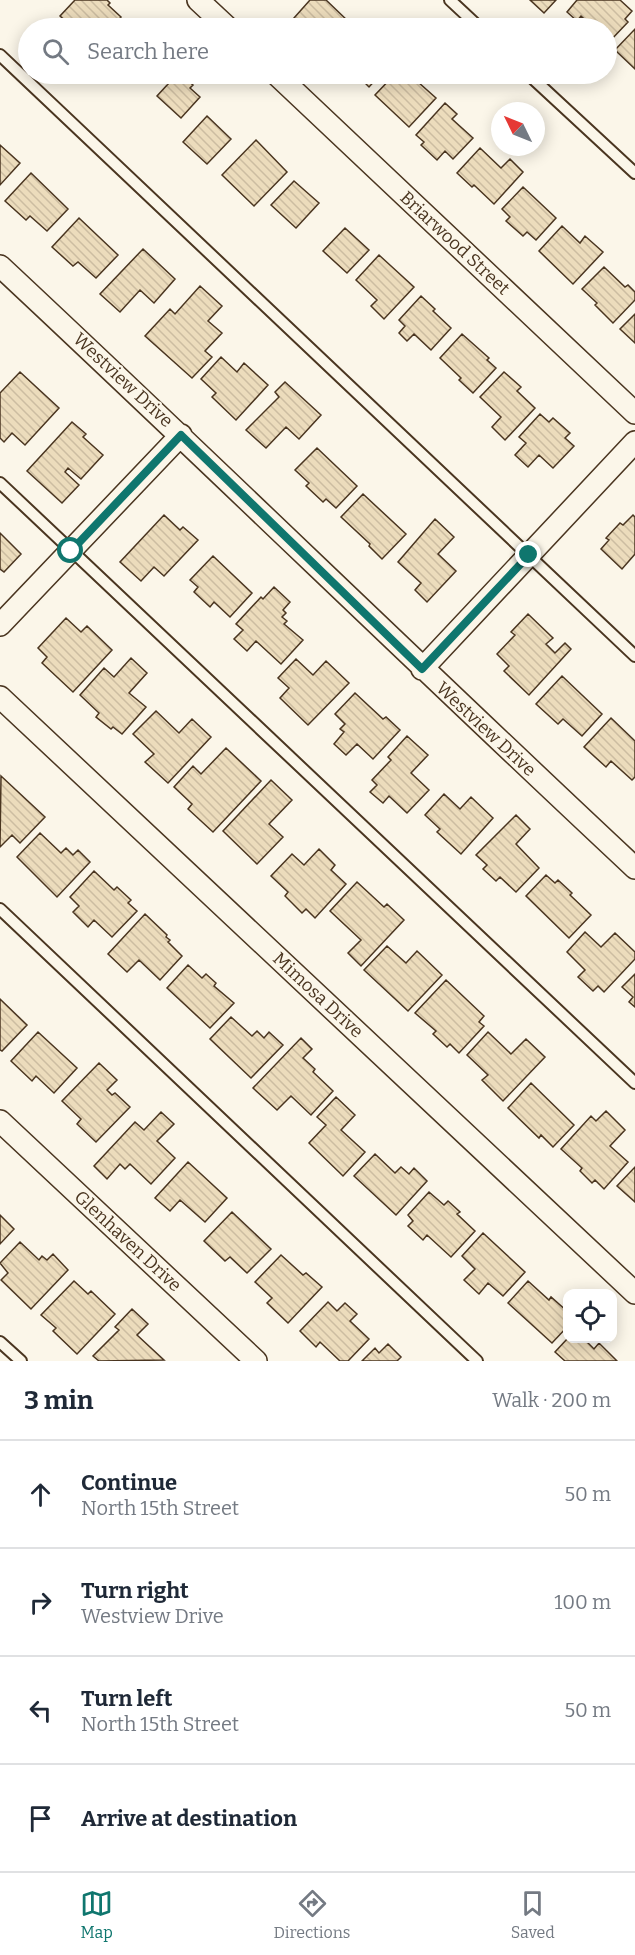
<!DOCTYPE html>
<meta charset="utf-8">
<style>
body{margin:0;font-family:Bitter,serif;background:#f6f6f7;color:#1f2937}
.controls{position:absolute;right:18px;bottom:18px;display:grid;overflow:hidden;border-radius:12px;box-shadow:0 3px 15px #0003}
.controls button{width:54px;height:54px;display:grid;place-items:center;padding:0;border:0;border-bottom:2px solid #e0e1e3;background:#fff;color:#1f2937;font:30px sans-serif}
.compass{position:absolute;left:491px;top:102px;width:54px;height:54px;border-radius:50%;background:#fff;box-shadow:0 3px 15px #0003;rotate:313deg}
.stop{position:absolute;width:18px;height:18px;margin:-14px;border:4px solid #0f766e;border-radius:50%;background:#fff}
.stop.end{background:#0f766e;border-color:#fff;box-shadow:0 2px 6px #0008}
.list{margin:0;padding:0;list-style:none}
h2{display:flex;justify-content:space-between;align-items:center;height:78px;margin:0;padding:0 24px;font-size:26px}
h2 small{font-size:20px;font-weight:400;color:#747a83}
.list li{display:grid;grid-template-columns:39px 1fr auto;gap:18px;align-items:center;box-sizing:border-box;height:108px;padding:0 24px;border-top:2px solid #e0e1e3}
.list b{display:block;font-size:22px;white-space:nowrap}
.list p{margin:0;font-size:20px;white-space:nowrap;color:#747a83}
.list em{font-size:20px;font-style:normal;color:#747a83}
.icon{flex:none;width:33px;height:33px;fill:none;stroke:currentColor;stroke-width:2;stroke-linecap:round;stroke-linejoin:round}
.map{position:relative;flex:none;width:635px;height:1361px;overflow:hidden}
.search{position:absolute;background:#fff;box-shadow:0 3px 15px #0003;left:18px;right:18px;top:18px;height:66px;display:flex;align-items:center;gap:15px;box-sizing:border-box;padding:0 21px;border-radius:33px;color:#747a83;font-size:22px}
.sheet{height:510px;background:#fff}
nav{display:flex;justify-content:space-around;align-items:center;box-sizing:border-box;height:84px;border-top:2px solid #e0e1e3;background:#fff;font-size:16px;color:#747a83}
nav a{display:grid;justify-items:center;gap:3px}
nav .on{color:#0f766e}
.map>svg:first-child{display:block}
.building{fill:url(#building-back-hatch);stroke:#4a3520;stroke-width:1.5}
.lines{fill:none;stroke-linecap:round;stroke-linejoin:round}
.lane-casing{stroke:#4a3520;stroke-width:14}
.street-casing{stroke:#4a3520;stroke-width:24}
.lane{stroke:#fbf6e9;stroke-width:10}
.street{stroke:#fbf6e9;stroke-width:21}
.route{stroke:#0f766e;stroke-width:8}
.labels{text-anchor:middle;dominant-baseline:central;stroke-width:4.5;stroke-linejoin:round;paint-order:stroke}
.street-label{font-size:18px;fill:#4a3520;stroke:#fbf6e9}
</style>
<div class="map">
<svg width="635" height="1361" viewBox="0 0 635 1361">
<defs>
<pattern id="building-back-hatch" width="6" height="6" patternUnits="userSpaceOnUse" patternTransform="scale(1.5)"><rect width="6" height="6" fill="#ecdcbc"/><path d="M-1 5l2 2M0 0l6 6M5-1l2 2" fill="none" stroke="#ccbda1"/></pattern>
</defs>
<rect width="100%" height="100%" fill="#fbf6e9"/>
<!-- building -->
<path class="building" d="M75,0H107L110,3L108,5L121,17L110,28H73L60,16Z
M310,0H326L349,22L344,28H309L304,24L302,26L294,18Z
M530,0H556L544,13Z
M577,0H620L632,11L625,19L628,22L609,42L606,40V28H594L581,16L577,21L567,12Z
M635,29V69L615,50Z
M164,74H180L193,85L190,88L200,97L181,118L157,96L168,84L160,77Z
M352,74H381L369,87L356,74L354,76Z
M395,74H409L436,98L409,127L375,95Z
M445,103L457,114L452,119L473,138L453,159L445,151L437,160L421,145L424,142L416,135Z
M207,116L231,139L207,164L183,142Z
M256,140L287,172L254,206L222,175Z
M0,145L20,163L0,185Z
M480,148L501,168L510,159L523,172L494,204L474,185L472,187L457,173Z
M31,173L68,209L47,231L30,216L26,220L5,201Z
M294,181L319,203L296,228L271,205Z
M523,187L556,218L536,240L527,232L523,236L506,221L510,217L502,209Z
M79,218L118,255L96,278L78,262L73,266L52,247Z
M562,226L580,243L585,236L603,252L573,284L539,251Z
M345,228L369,250L347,273L323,251Z
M143,249L175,279L154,303L140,290L120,312L100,294Z
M379,255L414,287L384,319L371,306L377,300L356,280Z
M604,267L625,287L628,285L635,292V300L613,323L595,305L597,303L582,289Z
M200,286L222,306L208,321L222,333L205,351L212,357L192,378L145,336L170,309L175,314Z
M421,296L435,309L433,311L451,328L431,350L414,334L407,341L399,333L405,326L399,320Z
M635,314V343L620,329Z
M462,334L489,358L487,360L496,368L473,393L459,380L461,378L440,358Z
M221,357L237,372L244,363L268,385L236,420L212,397L216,393L201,379Z
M20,372L59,408L25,445L12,433L4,442L0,438V393Z
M504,372L521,387L517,391L535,408L505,440L492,427L501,417L480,397Z
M285,382L321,415L299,439L286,427L266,448L246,430L279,397L275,392Z
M540,414L549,422L553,418L570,433L565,438L574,446L553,468L539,455L528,467L515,455L526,443L519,437Z
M72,422L86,434L83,437L103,455L81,479L68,468L65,472L79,485L62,503L27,471Z
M317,448L357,486L336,508L326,499L323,502L306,486L309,483L295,470Z
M363,494L406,534L382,559L369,546L370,544L341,517Z
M164,515L180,530L183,527L198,540L164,576L154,567L141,581L120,562Z
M633,515L635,517V554L622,569L601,549L609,540L606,538L620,523L623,525Z
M435,519L454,537L438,554L456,571L427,602L415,590L421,583L398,562Z
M0,533L21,554L4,572L0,569Z
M213,556L252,593L230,617L214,602L210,607L194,592L198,587L190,580Z
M274,587L290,602L283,610L286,613L282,617L287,621L284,624L303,640L281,664L256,641L247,651L234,639L243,630L236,624L261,597L263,599Z
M528,614L553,638L546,644L555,653L565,643L571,649L529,695L504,671L509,666L497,654L515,635L511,632Z
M66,618L81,632L87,626L112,650L73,692L42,663L47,657L38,648Z
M131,658L147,673L129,693L146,707L122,734L113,727L111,729L96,717L99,713L80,695L104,668L114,677Z
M296,659L313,675L326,661L349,683L308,725L280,698L289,688L278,678Z
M562,676L602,714L582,736L563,719L558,724L536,704Z
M355,693L383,719L386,717L400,730L373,759L357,744L346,755L334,744L344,732L340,729L345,724L335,714Z
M156,711L179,733L192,719L211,737L168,783L145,762L154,754L133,734Z
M611,718L635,741V777L632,780L611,761L606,767L584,747Z
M407,736L428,755L411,773L429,790L407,813L389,796L383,803L370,792L377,785L372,780L391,760L388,757Z
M226,748L261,781L213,832L188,809L192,804L174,787L193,766L201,774Z
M1,776L45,817L20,843L12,835L0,847Z
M271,780L292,800L269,824L283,837L257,864L223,831Z
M444,794L460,809L471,797L493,818L461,854L437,832L440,829L425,815Z
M516,815L530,829L516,844L539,868L516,892L500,877L496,881L483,869L487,865L476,855Z
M40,833L61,853L66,848L73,855L78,850L90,862L57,897L17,857Z
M319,849L335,865L331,870L346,884L315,918L306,909L302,913L285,896L288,892L271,876L292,854L304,865Z
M94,871L114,890L117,887L131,900L128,903L137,911L112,937L94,920L88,927L73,912L79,906L70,897Z
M546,875L555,883L558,880L572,893L570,895L591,915L569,938L526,896Z
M357,882L384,907L387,904L404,920L361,966L348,953L361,940L330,911Z
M145,914L167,935L166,937L170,940L168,942L182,956L160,980L139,960L127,972L108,954Z
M585,932L601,947L615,933L635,952V959L604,992L598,986L593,991L578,977L585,970L567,952Z
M387,946L406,963L417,951L442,975L408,1011L364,970Z
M188,965L202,978L206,974L216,983L214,986L234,1003L210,1028L167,988Z
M635,974V1007L629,1002L633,997L622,987Z
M446,980L484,1016L479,1022L484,1026L459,1053L450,1044L447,1047L433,1034L436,1031L415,1013Z
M0,999L27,1025L2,1051L0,1050Z
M231,1017L252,1036L257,1031L264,1038L269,1032L283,1045L251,1078L210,1039Z
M38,1032L77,1068L54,1093L36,1076L32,1081L11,1061Z
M488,1032L511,1054L526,1039L545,1057L503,1101L482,1080L488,1075L467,1055Z
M301,1038L312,1049L303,1058L315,1069L313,1072L333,1091L311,1115L291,1096L277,1110L253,1088Z
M99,1063L117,1080L107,1090L112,1095L115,1093L130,1107L96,1142L77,1124L81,1119L62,1101Z
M531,1083L574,1125L553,1147L541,1135L539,1138L508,1108Z
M336,1097L355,1115L341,1130L365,1152L343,1176L309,1143L326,1125L317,1117Z
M606,1111L625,1130L610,1146L628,1162L604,1189L595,1180L592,1183L580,1171L582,1168L561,1149L591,1116L596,1121Z
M161,1112L174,1124L157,1141L175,1158L151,1184L130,1164L125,1169L120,1164L107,1179L94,1166L135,1122L144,1130Z
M375,1154L395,1173L401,1167L409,1174L414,1168L427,1181L396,1215L354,1176Z
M188,1162L227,1198L205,1222L180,1200L170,1211L155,1198Z
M635,1167V1202L617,1186Z
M429,1192L444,1205L448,1201L460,1212L457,1214L475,1231L451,1257L427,1235L423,1240L408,1226L413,1221L408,1215Z
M232,1212L271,1249L247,1273L230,1257L225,1261L204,1241Z
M0,1215L14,1229L0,1244Z
M483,1233L525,1272L503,1296L488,1283L479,1294L464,1280L475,1269L462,1256Z
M20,1242L39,1260L42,1256L47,1260L53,1254L68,1270L31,1309L1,1280L8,1273L0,1263Z
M281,1255L303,1275L306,1273L322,1287L288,1323L267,1303L272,1298L255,1282Z
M74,1281L88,1294L91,1291L115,1314L77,1354L53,1331L56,1328L41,1315Z
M528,1281L549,1300L551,1297L568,1312V1326L552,1343L508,1303Z
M328,1302L337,1311L345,1303L357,1314L350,1321L369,1339L348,1361H340L320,1342L316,1347L300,1331Z
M132,1309L148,1324L137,1335L164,1360L99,1361L93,1356L119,1330L115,1327Z
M568,1338H583L594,1349L599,1343L617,1361H565L555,1352Z
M388,1344L401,1357L397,1361H362L375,1348L379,1353Z"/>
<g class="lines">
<!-- lane casing -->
<g class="lane-casing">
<path id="lane" d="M450,0L480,28
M0,55L635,656
M528,74L635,173
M0,483L635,1083
M0,909L477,1361
M0,1342L21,1361"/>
</g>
<!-- street casing -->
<g class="street-casing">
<path id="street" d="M198,0L228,28
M276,74L635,413
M0,266C213,465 422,669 635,868
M0,625L181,435
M422,669L635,442
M0,697L635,1293
M0,1121L256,1361"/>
</g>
<!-- lane -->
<use href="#lane" class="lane"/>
<!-- street -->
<use href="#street" class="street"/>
</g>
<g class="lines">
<!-- route -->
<path class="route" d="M71,551L181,435L422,669L529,555"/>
</g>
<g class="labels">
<!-- street labels -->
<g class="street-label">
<text transform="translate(455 243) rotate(43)">Briarwood Street</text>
<text transform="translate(123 380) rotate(43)">Westview Drive</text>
<text transform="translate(486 729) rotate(43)">Westview Drive</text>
<text transform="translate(318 995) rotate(43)">Mimosa Drive</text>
<text transform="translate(128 1241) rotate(43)">Glenhaven Drive</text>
</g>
</g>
</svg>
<div class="controls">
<button><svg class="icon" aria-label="locate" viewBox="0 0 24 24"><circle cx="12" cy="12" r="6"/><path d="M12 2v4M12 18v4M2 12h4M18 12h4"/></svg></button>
</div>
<svg class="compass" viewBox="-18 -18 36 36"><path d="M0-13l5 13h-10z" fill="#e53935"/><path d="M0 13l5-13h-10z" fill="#747a83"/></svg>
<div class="stop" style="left:71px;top:551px"></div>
<div class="stop end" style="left:529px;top:555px"></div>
<div class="search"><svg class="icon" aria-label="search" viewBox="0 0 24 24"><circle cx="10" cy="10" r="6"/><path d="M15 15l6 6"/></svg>Search here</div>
</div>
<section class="sheet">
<h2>3 min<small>Walk · 200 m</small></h2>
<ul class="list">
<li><svg class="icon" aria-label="ahead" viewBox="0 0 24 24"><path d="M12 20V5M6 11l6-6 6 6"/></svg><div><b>Continue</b><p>North 15th Street</p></div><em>50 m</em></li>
<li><svg class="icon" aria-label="right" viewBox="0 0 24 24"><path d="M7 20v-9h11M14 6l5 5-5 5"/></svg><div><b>Turn right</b><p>Westview Drive</p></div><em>100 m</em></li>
<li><svg class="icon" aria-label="left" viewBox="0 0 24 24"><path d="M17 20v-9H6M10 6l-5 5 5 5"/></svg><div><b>Turn left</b><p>North 15th Street</p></div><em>50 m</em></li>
<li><svg class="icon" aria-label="arrive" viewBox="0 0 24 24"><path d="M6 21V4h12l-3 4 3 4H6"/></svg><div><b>Arrive at destination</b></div></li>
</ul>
</section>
<nav>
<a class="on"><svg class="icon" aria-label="map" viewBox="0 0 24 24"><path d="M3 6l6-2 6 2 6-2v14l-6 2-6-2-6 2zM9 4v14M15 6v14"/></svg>Map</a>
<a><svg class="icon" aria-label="directions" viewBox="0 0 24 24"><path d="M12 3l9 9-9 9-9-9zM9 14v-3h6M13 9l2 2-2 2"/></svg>Directions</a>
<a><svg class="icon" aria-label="saved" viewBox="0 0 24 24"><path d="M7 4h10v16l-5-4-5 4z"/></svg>Saved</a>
</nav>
